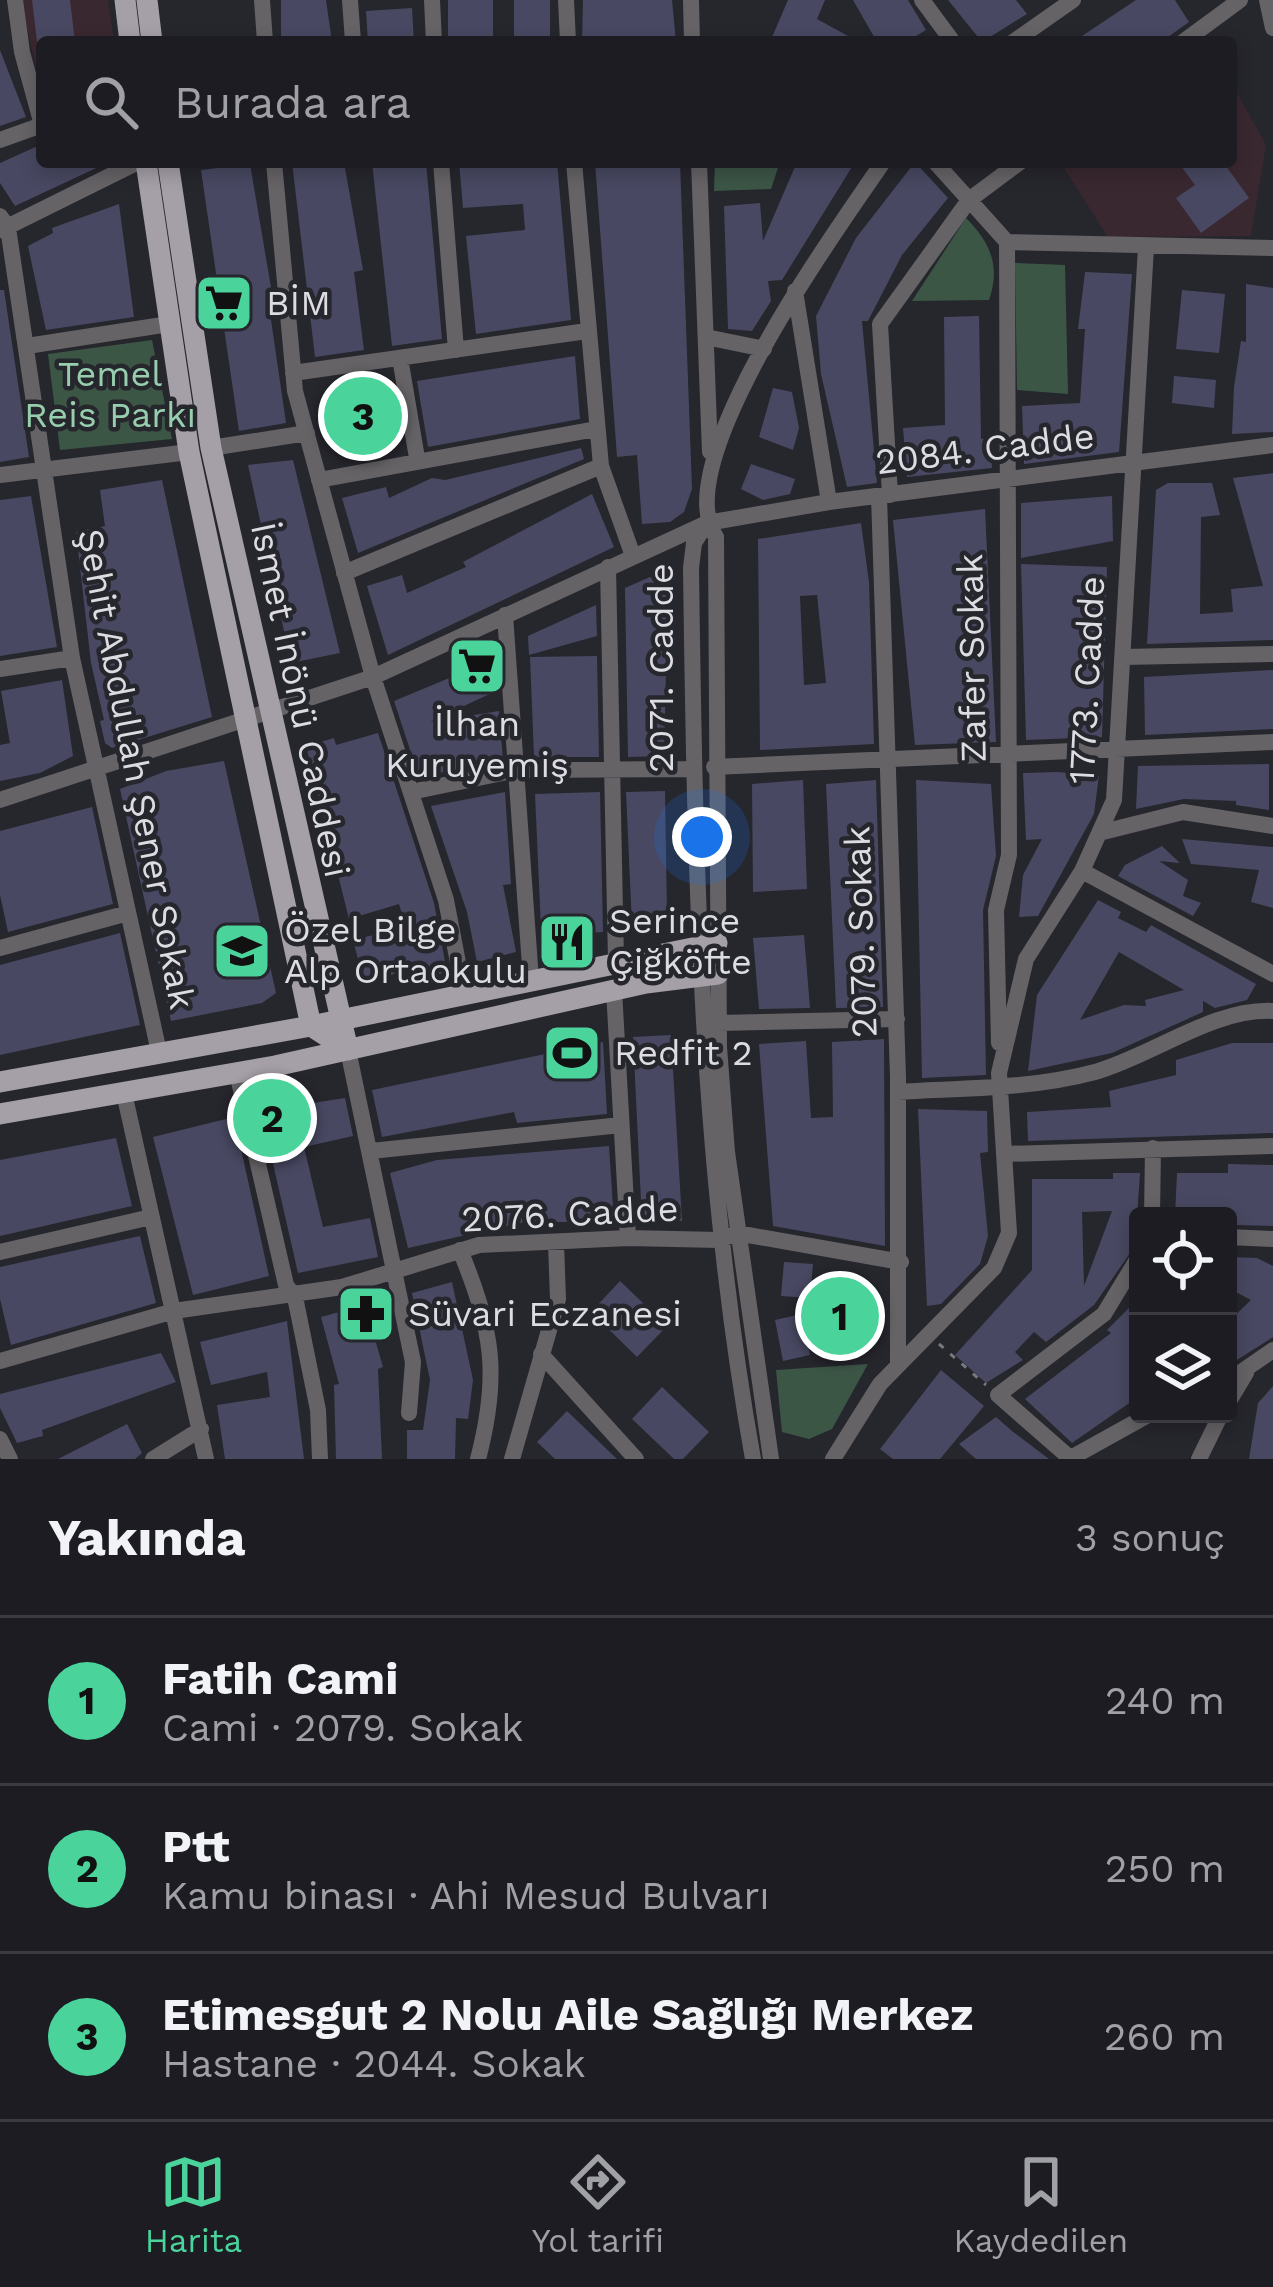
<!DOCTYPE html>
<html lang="tr">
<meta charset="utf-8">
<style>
body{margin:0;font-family:"Work Sans",sans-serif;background:#25252a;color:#f1f3f6}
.controls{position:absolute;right:36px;bottom:36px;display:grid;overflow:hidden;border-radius:12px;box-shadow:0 6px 18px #0003}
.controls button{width:108px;height:108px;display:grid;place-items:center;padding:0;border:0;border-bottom:3px solid #3a3a40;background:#1c1c22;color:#f1f3f6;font:60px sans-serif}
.you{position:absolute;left:702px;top:837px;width:42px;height:42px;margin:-30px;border:9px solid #fff;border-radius:50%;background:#1a73e8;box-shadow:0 0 0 18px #1a73e833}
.badge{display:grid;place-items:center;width:78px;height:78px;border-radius:50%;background:#4ad49c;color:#111;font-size:39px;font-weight:700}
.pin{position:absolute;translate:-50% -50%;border:6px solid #fff;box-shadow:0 3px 12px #0006}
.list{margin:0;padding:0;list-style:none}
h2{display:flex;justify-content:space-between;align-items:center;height:156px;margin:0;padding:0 48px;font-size:51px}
h2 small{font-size:39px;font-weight:400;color:#a0a1a5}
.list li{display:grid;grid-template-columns:78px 1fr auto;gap:36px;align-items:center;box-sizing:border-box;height:168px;padding:0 48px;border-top:3px solid #3a3a40}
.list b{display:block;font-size:45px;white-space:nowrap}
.list p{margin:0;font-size:39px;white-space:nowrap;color:#a0a1a5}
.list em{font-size:39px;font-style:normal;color:#a0a1a5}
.icon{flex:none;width:66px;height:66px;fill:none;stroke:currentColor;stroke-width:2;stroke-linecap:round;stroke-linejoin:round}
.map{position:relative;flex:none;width:1273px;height:1459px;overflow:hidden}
.search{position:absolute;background:#1c1c22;box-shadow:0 6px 18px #0003;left:36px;right:36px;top:36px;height:132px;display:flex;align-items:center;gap:30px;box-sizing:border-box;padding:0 42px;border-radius:12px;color:#a0a1a5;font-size:45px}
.sheet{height:660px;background:#1c1c22}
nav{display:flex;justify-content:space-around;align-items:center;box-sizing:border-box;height:168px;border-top:3px solid #3a3a40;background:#1c1c22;font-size:33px;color:#a0a1a5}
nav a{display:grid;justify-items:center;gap:6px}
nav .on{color:#4ad49c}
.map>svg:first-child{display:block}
.education{fill:#3a2830}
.green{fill:#3c5646}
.building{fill:#484862;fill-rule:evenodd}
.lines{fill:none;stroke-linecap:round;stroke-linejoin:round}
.path{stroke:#77777d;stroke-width:3;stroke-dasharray:6 9;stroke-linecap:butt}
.minor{stroke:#666367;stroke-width:16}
.major{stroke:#a59fa7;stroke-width:21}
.labels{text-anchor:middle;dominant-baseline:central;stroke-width:9;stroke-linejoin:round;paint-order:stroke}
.poi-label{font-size:36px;fill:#dcdce2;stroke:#26262d;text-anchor:start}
.park-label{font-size:36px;fill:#97cfae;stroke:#26262d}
.street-label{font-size:36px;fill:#dcdce2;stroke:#26262d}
</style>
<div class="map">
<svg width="1273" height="1459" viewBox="0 0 1273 1459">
<rect width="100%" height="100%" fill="#26262d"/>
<!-- education -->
<path class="education" d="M21,0H108L114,42H42V96Z
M1231,82L1266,145L1251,236L1108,237L1060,162H1231Z"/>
<!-- green -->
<path class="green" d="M715,162H780L771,189L714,191Z
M966,218C990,242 1001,266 989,300L912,301Z
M1015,263L1065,265L1068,394L1017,390Z
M152,340L172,439L60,450L48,354Z
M868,1364L832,1429L809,1439L782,1432L776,1370Z"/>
<!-- building -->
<path class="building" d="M32,0H70L75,42H37Z
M281,0H326L332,42H281Z
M448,0H493V42H448Z
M514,0H550V42H514Z
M583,0H672L676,42H582Z
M788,0H825L817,19L859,42H770Z
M853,0H908L926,30L906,42H877Z
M948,0H1016L1027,14L982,42Z
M1136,0H1175L1189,22L1161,42H1073Z
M412,8L414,42H368L366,11Z
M0,50L26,117L0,126Z
M42,144V162H109L15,206L0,183V163Z
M292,162H344L363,270L354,272L364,350L315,357Z
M372,162H426L442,339L392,346Z
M459,162H557L571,320L476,334L466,236L525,230L523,204L463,208Z
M595,162H680L692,489L684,512L670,522L642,524L637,455L617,457Z
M797,162H855L782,280L768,281L771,301L752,331L728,329L724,206L760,203L763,241Z
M915,162L948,198L902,255L868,321H862L877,483L847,487L821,374L816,316L856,238Z
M1178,162H1223L1249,198L1201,233L1176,198L1195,185Z
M250,164L274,305L269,306L286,423L239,431L201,170Z
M119,204L134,317L46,330L28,246L53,233L52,228Z
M1085,272L1132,274L1119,452L1024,464L1022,406L1080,403L1085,329H1078Z
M1246,284L1273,288V432L1232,434L1234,387L1241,341L1246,342Z
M0,290H4L29,457L0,462Z
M1182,290L1225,294L1219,353L1176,349Z
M979,316L981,439L990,438L992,468L907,477L903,428L945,425L944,317Z
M575,356L580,419L428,447L417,381Z
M1174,376L1216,380L1214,408L1172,403Z
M773,388L792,392L799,428L793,450L759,437Z
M379,393L389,399L394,423L388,431L341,436L332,408L346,397Z
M581,448L584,459L358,553L342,498L386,487L389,498L432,478L445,480Z
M293,460L340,653L291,663L248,465Z
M751,464L795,479L790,494L763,500L741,489Z
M1273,473V640L1147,644L1156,490L1168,483H1212L1220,515L1201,517L1200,614L1233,612L1231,589L1263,586L1233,478Z
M162,480L212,717L112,748L105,743L100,721L104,720L91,663L76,532L105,526L100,490Z
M592,494L614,547L388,655L367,586L402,575L407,593L466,567L463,562Z
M31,496L57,647L0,656V500Z
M1112,496L1113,541L1021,558V503Z
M985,509L996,742L915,745L893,520Z
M861,523L869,582L874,744L760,750L758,539ZM817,595L826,683L804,685L800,596Z
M1021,564L1107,567L1102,737L1026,740Z
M650,577L668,584L664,756L628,757L625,588Z
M596,605L597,636L529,655L528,636Z
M495,653L498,690L430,722L499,711L503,760L419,777L394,701L471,669L470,664Z
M597,656L599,757H534L530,657Z
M1273,670V729L1145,735L1144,677Z
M62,680L73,756L40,773L0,781V745L10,743L1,691Z
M378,733L434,903L447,972L412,981L409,970L364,982L353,940L406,927L399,904L349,919L306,746L334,738L336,745Z
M224,761L276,993L262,1003L171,1021L120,789L166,771Z
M1269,764V810L1236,805V801L1184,799L1136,809L1138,766Z
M1056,772L1099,775L1094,814L1038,916L1019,917L1023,875L1042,839L1026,840L1023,773Z
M803,780L807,889L753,892L752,784Z
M876,780L883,1007L836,1008L826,784Z
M916,780L991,784L996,856L983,910L986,1075L922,1078Z
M665,791L667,915L661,922L632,926L626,792Z
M505,792L511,884L503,885L516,952L477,962L467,912L431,806Z
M600,792L603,932L571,934V943L542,951L535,794Z
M92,807L113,904L8,932L0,895V831Z
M1182,839L1273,847V908L1251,902L1259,870L1191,864Z
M1162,846L1180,863L1159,861L1188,880L1183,896L1201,903L1193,916L1118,876L1125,865Z
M1098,900L1121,912L1118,918L1146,932L1151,925L1256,984L1247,1000L1215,1008L1203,1001V1012L1112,1053L1028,1071L1037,995ZM1119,952L1184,990L1145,1000L1146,1006L1124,1005L1080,1020Z
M120,933L140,1025L0,1055V965Z
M804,935L810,1008L759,1009L753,938Z
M671,1035L682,1221L642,1222L633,1037Z
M884,1039L885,1246L773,1226L759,1044L806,1041L811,1118L833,1117L832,1042Z
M603,1042L607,1114L517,1123L514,1112L382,1137L372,1090Z
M1232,1043H1273V1133L1028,1141L1027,1112L1111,1107L1109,1091L1176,1075V1060Z
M345,1098L353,1136L304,1147L323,1227L370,1218L378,1257L298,1273L261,1111Z
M918,1109L987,1111L988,1152L980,1153L988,1236L980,1264L941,1304L927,1306Z
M234,1117L269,1276L193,1295L153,1137Z
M116,1138L132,1206L0,1236V1160Z
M609,1146L614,1222H525L408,1248L390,1173L437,1160Z
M1228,1164L1273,1165V1226L1235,1225V1216H1175L1177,1173H1228Z
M1113,1173H1140L1135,1246L1094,1305L1046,1342L1034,1332L1015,1352L1023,1360L986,1383L955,1355L1032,1270V1179H1113ZM1112,1211L1084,1286L1082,1212Z
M140,1236L156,1303L11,1345L0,1299V1267Z
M1228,1257L1257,1258L1273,1266V1337L1229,1365L1228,1322L1251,1300L1228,1288Z
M784,1262L813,1264L810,1298L781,1296Z
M620,1281L667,1326L637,1357L591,1312Z
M452,1282L473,1380L468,1419L456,1418L455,1459H407V1430H423L430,1380L412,1293Z
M1138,1299V1397L1072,1443L1025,1399L1111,1333L1107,1330Z
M859,1303L870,1319L830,1342L811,1313Z
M365,1305L383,1367L378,1369L382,1459H336L334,1385L339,1384L321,1317Z
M802,1314L810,1355L783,1361L775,1320Z
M287,1321L304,1459H225L217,1405L270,1397L267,1372L211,1385L200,1342Z
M161,1353L176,1382L42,1430L43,1436L17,1443L0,1408V1394Z
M941,1370L984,1406L940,1459H893L880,1449Z
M1273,1386V1459H1249L1258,1403Z
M662,1387L709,1432L683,1459H674L632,1419Z
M567,1411L617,1459H555L537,1442Z
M996,1417L1012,1431L1049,1459H976L959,1444Z
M127,1424L142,1453L135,1459H58Z"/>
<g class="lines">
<!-- path -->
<path class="path" d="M939,1344L986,1385"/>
<!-- minor -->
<path class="minor" d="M15,0L22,52L42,125
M262,0L265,42
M350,0L353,42
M432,0L434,42
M566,0L568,42
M691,0L692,42
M922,0L953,42
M1267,0L1273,28
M1013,42L1073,0
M1183,42L1240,0
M0,140L42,125
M274,162L295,391L373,677L446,900L464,994
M441,162L456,350
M574,162L601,466L633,556
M699,162L710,452
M935,162L1007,242L1273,248
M0,216L8,228L72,658L159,1052
M1,230L138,162
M795,291L829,502
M706,337L764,349
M27,346L169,324
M400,358L417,458
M293,373L587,331
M211,448L307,433
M0,475L189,452
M319,480L596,429
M890,495L880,324L969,200L1020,162
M879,496L898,1077V1365
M706,524L694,543L691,568C695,868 700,1163 753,1459
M608,567L616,961
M344,573L601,466
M505,615L531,980
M1123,657L1273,654
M0,669L72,658
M714,767L1273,742
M411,792L516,770L694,769
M0,800L373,677L707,523L829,502L1273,445
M1099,833L1183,812L1273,826
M1082,871L1273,974
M0,948L128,913
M614,990L628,1238
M718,1023L897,1019
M999,1043L996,910L1009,855L1007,242
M348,1050L413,1362L409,1413
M237,1073L286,1285L295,1297L318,1410L320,1459
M898,1092C963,1088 1032,1089 1095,1072C1152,1056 1213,1008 1273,1011
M124,1093L206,1459
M371,1151L621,1125
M1004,1154L1273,1146
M1152,1216L1153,1148
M1228,1237L1273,1239
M460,1250C493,1331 500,1375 478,1459
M0,1252L151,1217
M541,1354L636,1459
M0,1361L174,1311L342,1287L479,1245L628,1238L719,1240L737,1233L901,1262
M1228,1381L1273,1350
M1228,1403L1246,1373
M0,1439L10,1459
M1070,1458L998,1395L1104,1314L1138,1258
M153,1459L201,1429
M512,1459L558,1299L556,1243
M771,1459L727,1152L719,1047L716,537C666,463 838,229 883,162
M833,1459L880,1384L994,1268L1009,1233L999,1073L1026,959L1082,871L1114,800L1146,247
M1069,1459L1150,1414
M1199,1459L1221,1414"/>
<!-- major -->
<path class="major" d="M125,0L130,42
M147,0L152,42
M146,162L189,452L311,1026L348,1050
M168,162L211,448L348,1050
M0,1082L311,1026L717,943
M0,1114L275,1066L646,983L718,974"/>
</g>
<!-- icons -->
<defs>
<g id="supermarket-square" transform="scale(3)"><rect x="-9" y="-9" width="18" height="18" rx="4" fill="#4ad49c" stroke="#26262d"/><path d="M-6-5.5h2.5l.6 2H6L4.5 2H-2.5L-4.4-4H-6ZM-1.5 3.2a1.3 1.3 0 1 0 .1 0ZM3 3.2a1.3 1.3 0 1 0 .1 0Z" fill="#111"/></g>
<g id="restaurant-square" transform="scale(3)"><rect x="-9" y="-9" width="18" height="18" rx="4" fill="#4ad49c" stroke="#26262d"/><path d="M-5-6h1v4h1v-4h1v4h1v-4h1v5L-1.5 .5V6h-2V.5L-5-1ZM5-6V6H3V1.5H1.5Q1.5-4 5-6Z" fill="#111"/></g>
<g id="school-square" transform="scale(3)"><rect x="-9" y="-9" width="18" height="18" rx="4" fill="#4ad49c" stroke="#26262d"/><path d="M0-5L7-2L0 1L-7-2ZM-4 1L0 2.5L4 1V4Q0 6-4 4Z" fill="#111"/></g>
<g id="stadium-square" transform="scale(3)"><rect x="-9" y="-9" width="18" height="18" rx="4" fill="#4ad49c" stroke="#26262d"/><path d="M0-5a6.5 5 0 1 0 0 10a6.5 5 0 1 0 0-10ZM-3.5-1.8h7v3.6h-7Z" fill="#111"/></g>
<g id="pharmacy-square" transform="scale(3)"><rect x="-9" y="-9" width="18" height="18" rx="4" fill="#4ad49c" stroke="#26262d"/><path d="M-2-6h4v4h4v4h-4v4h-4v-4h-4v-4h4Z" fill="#111"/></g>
</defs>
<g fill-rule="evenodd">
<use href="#supermarket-square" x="224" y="303"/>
<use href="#supermarket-square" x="477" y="666"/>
<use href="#restaurant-square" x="567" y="942"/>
<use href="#school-square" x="242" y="951"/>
<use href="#stadium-square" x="572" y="1053"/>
<use href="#pharmacy-square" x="366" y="1314"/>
</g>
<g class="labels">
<!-- poi labels -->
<g class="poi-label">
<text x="266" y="303">BİM</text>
<text x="477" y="724" text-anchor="middle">İlhan<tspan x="477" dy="41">Kuruyemiş</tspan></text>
<text x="609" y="921">Serince<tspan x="609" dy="41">Çiğköfte</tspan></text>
<text x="284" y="930">Özel Bilge<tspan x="284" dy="41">Alp Ortaokulu</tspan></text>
<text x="614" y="1053">Redfit 2</text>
<text x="408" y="1314">Süvari Eczanesi</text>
</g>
<!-- park labels -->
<g class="park-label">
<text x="110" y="374">Temel<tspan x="110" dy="41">Reis Parkı</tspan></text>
</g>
<!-- street labels -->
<g class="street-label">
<text transform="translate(985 449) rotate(-7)">2084. Cadde</text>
<text transform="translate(972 658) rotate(-91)">Zafer Sokak</text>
<text transform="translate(661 668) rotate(-90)">2071. Cadde</text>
<text transform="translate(1087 680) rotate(-87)">1773. Cadde</text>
<text transform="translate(300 700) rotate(78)">İsmet İnönü Caddesi</text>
<text transform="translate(136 769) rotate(79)">Şehit Abdullah Şener Sokak</text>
<text transform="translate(861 932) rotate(-92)">2079. Sokak</text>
<text transform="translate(570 1214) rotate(-3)">2076. Cadde</text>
</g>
</g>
</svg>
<div class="controls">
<button><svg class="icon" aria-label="locate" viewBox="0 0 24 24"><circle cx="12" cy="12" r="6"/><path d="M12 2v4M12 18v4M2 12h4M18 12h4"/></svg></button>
<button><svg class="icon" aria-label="layers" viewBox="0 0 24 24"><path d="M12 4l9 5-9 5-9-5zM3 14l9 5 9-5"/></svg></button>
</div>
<div class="you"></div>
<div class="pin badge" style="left:840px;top:1316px">1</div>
<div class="pin badge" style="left:272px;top:1118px">2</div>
<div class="pin badge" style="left:363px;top:416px">3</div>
<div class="search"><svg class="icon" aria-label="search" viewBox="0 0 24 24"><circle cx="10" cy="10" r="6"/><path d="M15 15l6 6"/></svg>Burada ara</div>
</div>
<section class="sheet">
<h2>Yakında<small>3 sonuç</small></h2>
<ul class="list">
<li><span class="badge">1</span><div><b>Fatih Cami</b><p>Cami · 2079. Sokak</p></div><em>240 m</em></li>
<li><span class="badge">2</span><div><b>Ptt</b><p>Kamu binası · Ahi Mesud Bulvarı</p></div><em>250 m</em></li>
<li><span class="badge">3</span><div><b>Etimesgut 2 Nolu Aile Sağlığı Merkez</b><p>Hastane · 2044. Sokak</p></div><em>260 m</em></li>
</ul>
</section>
<nav>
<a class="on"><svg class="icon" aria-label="map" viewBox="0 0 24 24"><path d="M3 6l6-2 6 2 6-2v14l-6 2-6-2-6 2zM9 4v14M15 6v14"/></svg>Harita</a>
<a><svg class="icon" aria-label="directions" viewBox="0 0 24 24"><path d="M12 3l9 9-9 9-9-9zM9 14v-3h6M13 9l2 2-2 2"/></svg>Yol tarifi</a>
<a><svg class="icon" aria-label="saved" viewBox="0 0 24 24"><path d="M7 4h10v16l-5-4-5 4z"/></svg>Kaydedilen</a>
</nav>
